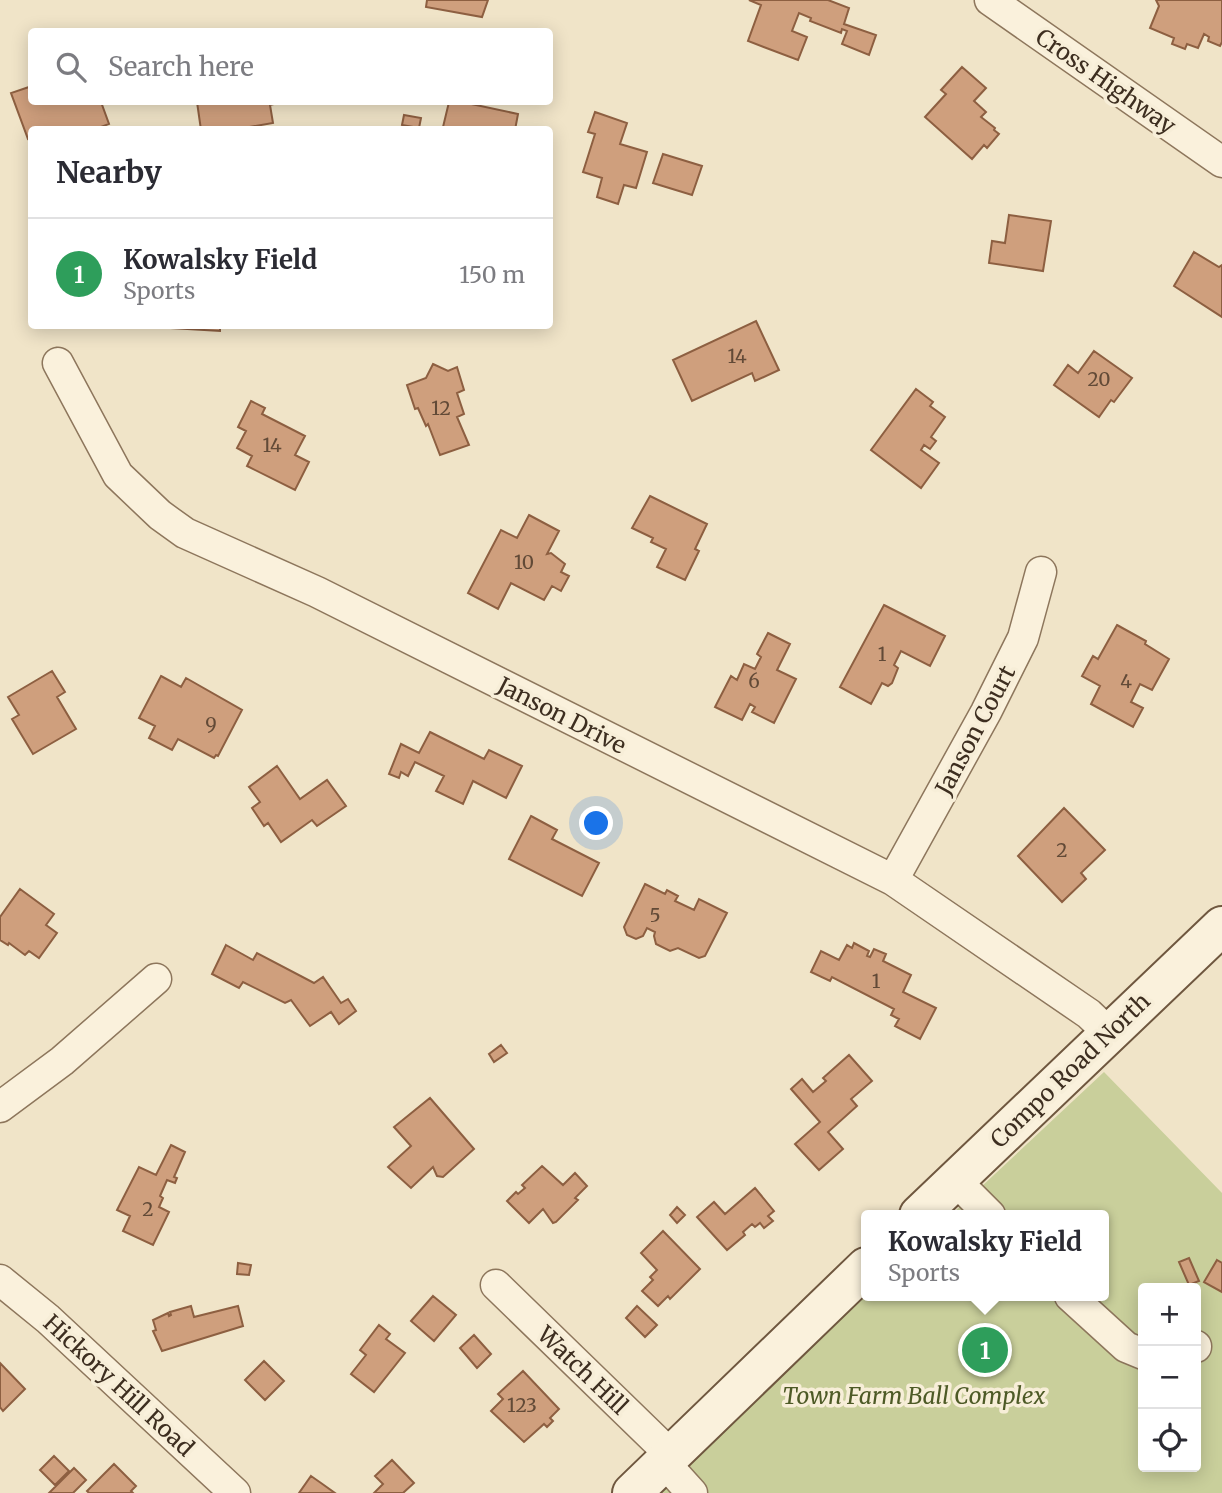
<!DOCTYPE html>
<meta charset="utf-8">
<style>
body{margin:0;font-family:Merriweather,serif;background:#f7f7f7;color:#2b2b33}
.controls{position:absolute;right:21px;bottom:21px;display:grid;overflow:hidden;border-radius:7px;box-shadow:0 4px 18px #0003}
.controls button{width:63px;height:63px;display:grid;place-items:center;padding:0;border:0;border-bottom:2px solid #e1e1e2;background:#fff;color:#2b2b33;font:35px sans-serif}
.you{position:absolute;left:597px;top:824px;width:24px;height:24px;margin:-18px;border:5px solid #fff;border-radius:50%;background:#1a73e8;box-shadow:0 0 0 10px #1a73e833}
.badge{display:grid;place-items:center;width:46px;height:46px;border-radius:50%;background:#9e2a2b;color:#fff;font-size:23px;font-weight:700}
.pin{position:absolute;translate:-50% -50%;border:4px solid #fff;box-shadow:0 2px 7px #0006}
.popup{position:absolute;left:861px;top:1210px;width:248px;height:91px;box-sizing:border-box;display:grid;place-content:center;border-radius:7px;background:#fff;filter:drop-shadow(0 2px 5px #0005);font-size:23px;white-space:nowrap;color:#7c7c81}
.popup b{font-size:26px;color:#2b2b33}
.popup::after{content:'';position:absolute;left:50%;top:100%;margin-left:-14px;border:14px solid transparent;border-top-color:#fff}
.list{margin:0;padding:0;list-style:none}
h2{display:flex;justify-content:space-between;align-items:center;height:91px;margin:0;padding:0 28px;font-size:30px}
h2 small{font-size:23px;font-weight:400;color:#7c7c81}
.list li{display:grid;grid-template-columns:46px 1fr auto;gap:21px;align-items:center;box-sizing:border-box;height:112px;padding:0 28px;border-top:2px solid #e1e1e2}
.list b{display:block;font-size:26px;white-space:nowrap}
.list p{margin:0;font-size:23px;white-space:nowrap;color:#7c7c81}
.list em{font-size:23px;font-style:normal;color:#7c7c81}
.icon{flex:none;width:38px;height:38px;fill:none;stroke:currentColor;stroke-width:2;stroke-linecap:round;stroke-linejoin:round}
.map{position:relative;flex:none;width:1222px;height:1493px;overflow:hidden}
.search{position:absolute;background:#fff;box-shadow:0 4px 18px #0003;left:28px;top:28px;width:525px;height:77px;display:flex;align-items:center;gap:18px;box-sizing:border-box;padding:0 24px;border-radius:7px;color:#7c7c81;font-size:26px}
.panel{position:absolute;background:#fff;box-shadow:0 4px 18px #0003;left:28px;top:126px;width:525px;height:203px;border-radius:7px}
.map>svg:first-child{display:block}
.green{fill:#c9cf9b;fill-rule:evenodd}
.building{fill:#cf9f7d;stroke:#8d5f41;stroke-width:2}
.lines{fill:none;stroke-linecap:round;stroke-linejoin:round}
.minor-casing{stroke:#8d765c;stroke-width:33}
.secondary-casing{stroke:#6f573f;stroke-width:42}
.minor{stroke:#faf1dc;stroke-width:30}
.secondary{stroke:#faf1dc;stroke-width:38}
.labels{text-anchor:middle;dominant-baseline:central;stroke-width:7;stroke-linejoin:round;paint-order:stroke}
.number-label{font-size:19px;fill:#624a37}
.street-label{font-size:23px;fill:#3d2e20;stroke:#f7eed8}
.park-label{font-size:23px;font-style:italic;fill:#4d5a26;stroke:#f7eed8}
</style>
<div class="map">
<svg width="1222" height="1493" viewBox="0 0 1222 1493">
<rect width="100%" height="100%" fill="#f0e4c8"/>
<!-- green -->
<path class="green" d="M1104,1072L1222,1193V1493H653L866,1294L1104,1296V1215H951ZM1143,1288H1196V1467H1143Z"/>
<!-- building -->
<path class="building" d="M427,0H488L482,17L426,7Z
M749,0H828L849,8L844,24L876,35L869,55L842,44L847,31L842,29L841,33L810,21L811,18L799,13L792,31L807,37L798,60L748,41L761,5Z
M1156,0H1222V42L1220,46L1208,41L1209,37L1204,34L1198,48L1187,44L1185,49L1172,44L1174,38L1150,28L1159,6Z
M962,67L986,88L974,101L986,112L981,117L995,128L994,130L999,134L987,148L984,145L972,159L925,117L946,94L941,90Z
M32,86V102H101L109,124L93,130H32V138L28,139L11,93Z
M197,102H274V104L270,105L273,123L249,127V130H201Z
M449,102H462L518,114L515,130H452L443,127Z
M595,112L627,123L620,144L647,152L636,188L624,185L618,204L597,197L602,178L583,172L595,134L588,132Z
M404,115L421,118L419,128L402,125Z
M663,154L702,166L692,195L653,183Z
M1009,215L1051,221L1043,271L989,263L992,241L1005,243Z
M1194,252L1219,267L1222,265V317L1174,286Z
M756,321L779,370L755,381L752,373L692,401L673,360Z
M173,326H220V331L172,328Z
M1094,351L1132,378L1114,402L1111,400L1099,417L1054,385L1068,365L1078,373Z
M433,364L448,371L457,367L464,390L457,393L464,414L457,417L469,445L440,455L428,424L426,426L418,408L415,409L407,385L426,378Z
M916,389L933,402L930,406L945,417L931,437L936,441L930,449L924,445L921,450L939,463L921,488L871,450Z
M251,401L265,408L262,414L305,436L295,455L309,462L295,490L247,466L252,456L237,448L246,431L238,427Z
M650,496L707,524L695,549L699,551L685,580L657,567L666,549L651,542L653,538L632,528Z
M529,515L559,531L547,554L551,553L565,564L561,572L569,576L561,591L552,586L544,600L511,583L498,609L468,593L501,530L517,538Z
M884,605L945,636L930,666L901,651L894,665L898,668L892,683L888,686L882,683L871,704L840,687Z
M1117,625L1146,641L1145,644L1169,659L1152,690L1140,684L1131,702L1143,708L1133,727L1091,704L1100,686L1082,676L1093,656L1098,659Z
M768,633L790,644L777,670L796,679L774,723L752,712L755,707L750,704L742,720L715,707L731,676L737,680L744,664L755,669L761,657L757,654Z
M52,671L65,692L57,697L76,729L33,754L12,719L19,715L8,697Z
M161,676L181,687L186,678L242,710L218,756L216,755L214,758L178,739L172,750L149,738L155,726L139,718Z
M430,732L484,759L489,750L522,766L506,798L473,781L463,804L436,791L444,776L415,762L408,776L401,772L399,778L389,774L401,744L419,753Z
M277,766L300,799L327,780L346,806L317,826L312,820L281,842L268,823L264,826L252,808L260,802L249,787Z
M1064,808L1105,850L1081,873L1086,879L1062,902L1018,856Z
M531,816L557,830L552,839L599,863L582,896L509,859Z
M645,884L665,894L667,890L678,896L675,901L694,910L699,899L727,913L705,956L699,958L678,948L670,951L656,944L654,936L655,932L647,928L643,936L636,939L627,935L624,927Z
M20,889L54,914L46,925L57,933L39,958L29,951L25,955L9,943L8,945L0,940V917Z
M854,943L869,951L867,956L870,957L874,949L886,954L883,961L911,975L903,992L936,1008L920,1039L895,1026L899,1019L891,1015L894,1009L832,977L830,981L811,972L821,951L839,960L847,945L852,948Z
M226,945L253,960L257,953L314,983L323,977L341,1003L348,999L356,1011L339,1024L331,1012L310,1026L291,1000L285,1003L243,982L239,988L212,974Z
M501,1045L507,1053L494,1062L489,1054Z
M849,1055L872,1081L851,1099L857,1106L828,1132L843,1149L819,1170L795,1144L820,1122L791,1089L802,1079L813,1092L826,1081L823,1078Z
M430,1098L474,1149L443,1177L437,1176L433,1167L411,1188L388,1167L411,1146L394,1127Z
M171,1145L185,1152L174,1177L177,1178L175,1183L167,1180L160,1196L163,1198L159,1207L169,1212L153,1245L123,1231L130,1216L117,1210L139,1167L156,1175Z
M542,1166L563,1185L575,1173L587,1186L575,1198L578,1200L556,1222L553,1223L543,1209L529,1223L507,1201L516,1192L518,1194L525,1188L522,1185Z
M755,1188L774,1211L768,1216L773,1221L764,1228L760,1223L755,1227L752,1224L743,1232L745,1235L727,1250L697,1217L714,1202L725,1214Z
M677,1207L685,1215L677,1223L670,1215Z
M663,1231L700,1269L670,1299L668,1296L658,1306L642,1291L653,1280L650,1277L657,1270L641,1253Z
M1189,1258L1199,1281L1189,1285L1179,1262Z
M1217,1260L1222,1263V1292L1204,1282Z
M238,1263L251,1265L249,1275L237,1274Z
M433,1296L456,1315L434,1341L411,1321Z
M191,1306L194,1317L238,1306L243,1326L162,1351L153,1331L156,1330L153,1320L168,1313L169,1316L171,1315L170,1312Z
M637,1306L657,1325L645,1337L626,1318Z
M379,1325L390,1334L386,1339L405,1353L374,1392L351,1374L366,1355L360,1350Z
M474,1335L491,1354L477,1368L460,1348Z
M264,1361L284,1381L265,1400L245,1380Z
M0,1363L25,1389L3,1411L0,1407Z
M523,1371L559,1409L550,1418L553,1421L547,1427L544,1424L524,1442L491,1411L503,1399L498,1394Z
M54,1456L69,1471L55,1485L40,1470Z
M392,1460L414,1483L403,1493H374L383,1484L375,1476Z
M114,1464L136,1486L131,1491L133,1493H89L87,1491Z
M74,1468L86,1480L73,1493H49Z
M311,1476L321,1483L335,1493H299Z"/>
<g class="lines">
<!-- minor casing -->
<g class="minor-casing">
<path id="minor" d="M990,0L1222,162
M58,363L118,475L160,515L185,533L317,592L893,880L1089,1014L1109,1033
M893,880L986,712L1023,638L1041,572
M0,1107L62,1061L156,979
M955,1180L990,1215
M0,1280L48,1319L235,1493
M496,1285L671,1455
M1070,1296L1126,1347L1143,1354
M1196,1347V1346
M664,1462L692,1493"/>
</g>
<!-- secondary casing -->
<g class="secondary-casing">
<path id="secondary" d="M919,1215L1222,926
M632,1493L866,1267"/>
</g>
<!-- minor -->
<use href="#minor" class="minor"/>
<!-- secondary -->
<use href="#secondary" class="secondary"/>
</g>
<g class="labels">
<!-- number labels -->
<g class="number-label">
<text x="737" y="356">14</text>
<text x="1099" y="379">20</text>
<text x="441" y="408">12</text>
<text x="272" y="445">14</text>
<text x="524" y="562">10</text>
<text x="882" y="654">1</text>
<text x="754" y="681">6</text>
<text x="1126" y="681">4</text>
<text x="211" y="724">9</text>
<text x="1062" y="850">2</text>
<text x="655" y="915">5</text>
<text x="876" y="981">1</text>
<text x="148" y="1209">2</text>
<text x="522" y="1405">123</text>
</g>
<!-- street labels -->
<g class="street-label">
<text transform="translate(1106 81) rotate(35)">Cross Highway</text>
<text transform="translate(562 715) rotate(27)">Janson Drive</text>
<text transform="translate(975 730) rotate(-62)">Janson Court</text>
<text transform="translate(1070 1070) rotate(-44)">Compo Road North</text>
<text transform="translate(583 1370) rotate(44)">Watch Hill</text>
<text transform="translate(119 1385) rotate(43)">Hickory Hill Road</text>
</g>
<!-- park labels -->
<g class="park-label">
<text x="914" y="1395">Town Farm Ball Complex</text>
</g>
</g>
</svg>
<div class="controls">
<button>+</button>
<button>−</button>
<button><svg class="icon" aria-label="locate" viewBox="0 0 24 24"><circle cx="12" cy="12" r="6"/><path d="M12 2v4M12 18v4M2 12h4M18 12h4"/></svg></button>
</div>
<div class="you"></div>
<div class="pin badge" style="left:985px;top:1350px;background:#2e9e5b">1</div>
<div class="popup"><b>Kowalsky Field</b>Sports</div>
<div class="search"><svg class="icon" aria-label="search" viewBox="0 0 24 24"><circle cx="10" cy="10" r="6"/><path d="M15 15l6 6"/></svg>Search here</div>
<section class="panel">
<h2>Nearby<small></small></h2>
<ul class="list">
<li><span class="badge" style="background:#2e9e5b">1</span><div><b>Kowalsky Field</b><p>Sports</p></div><em>150 m</em></li>
</ul>
</section>
</div>
